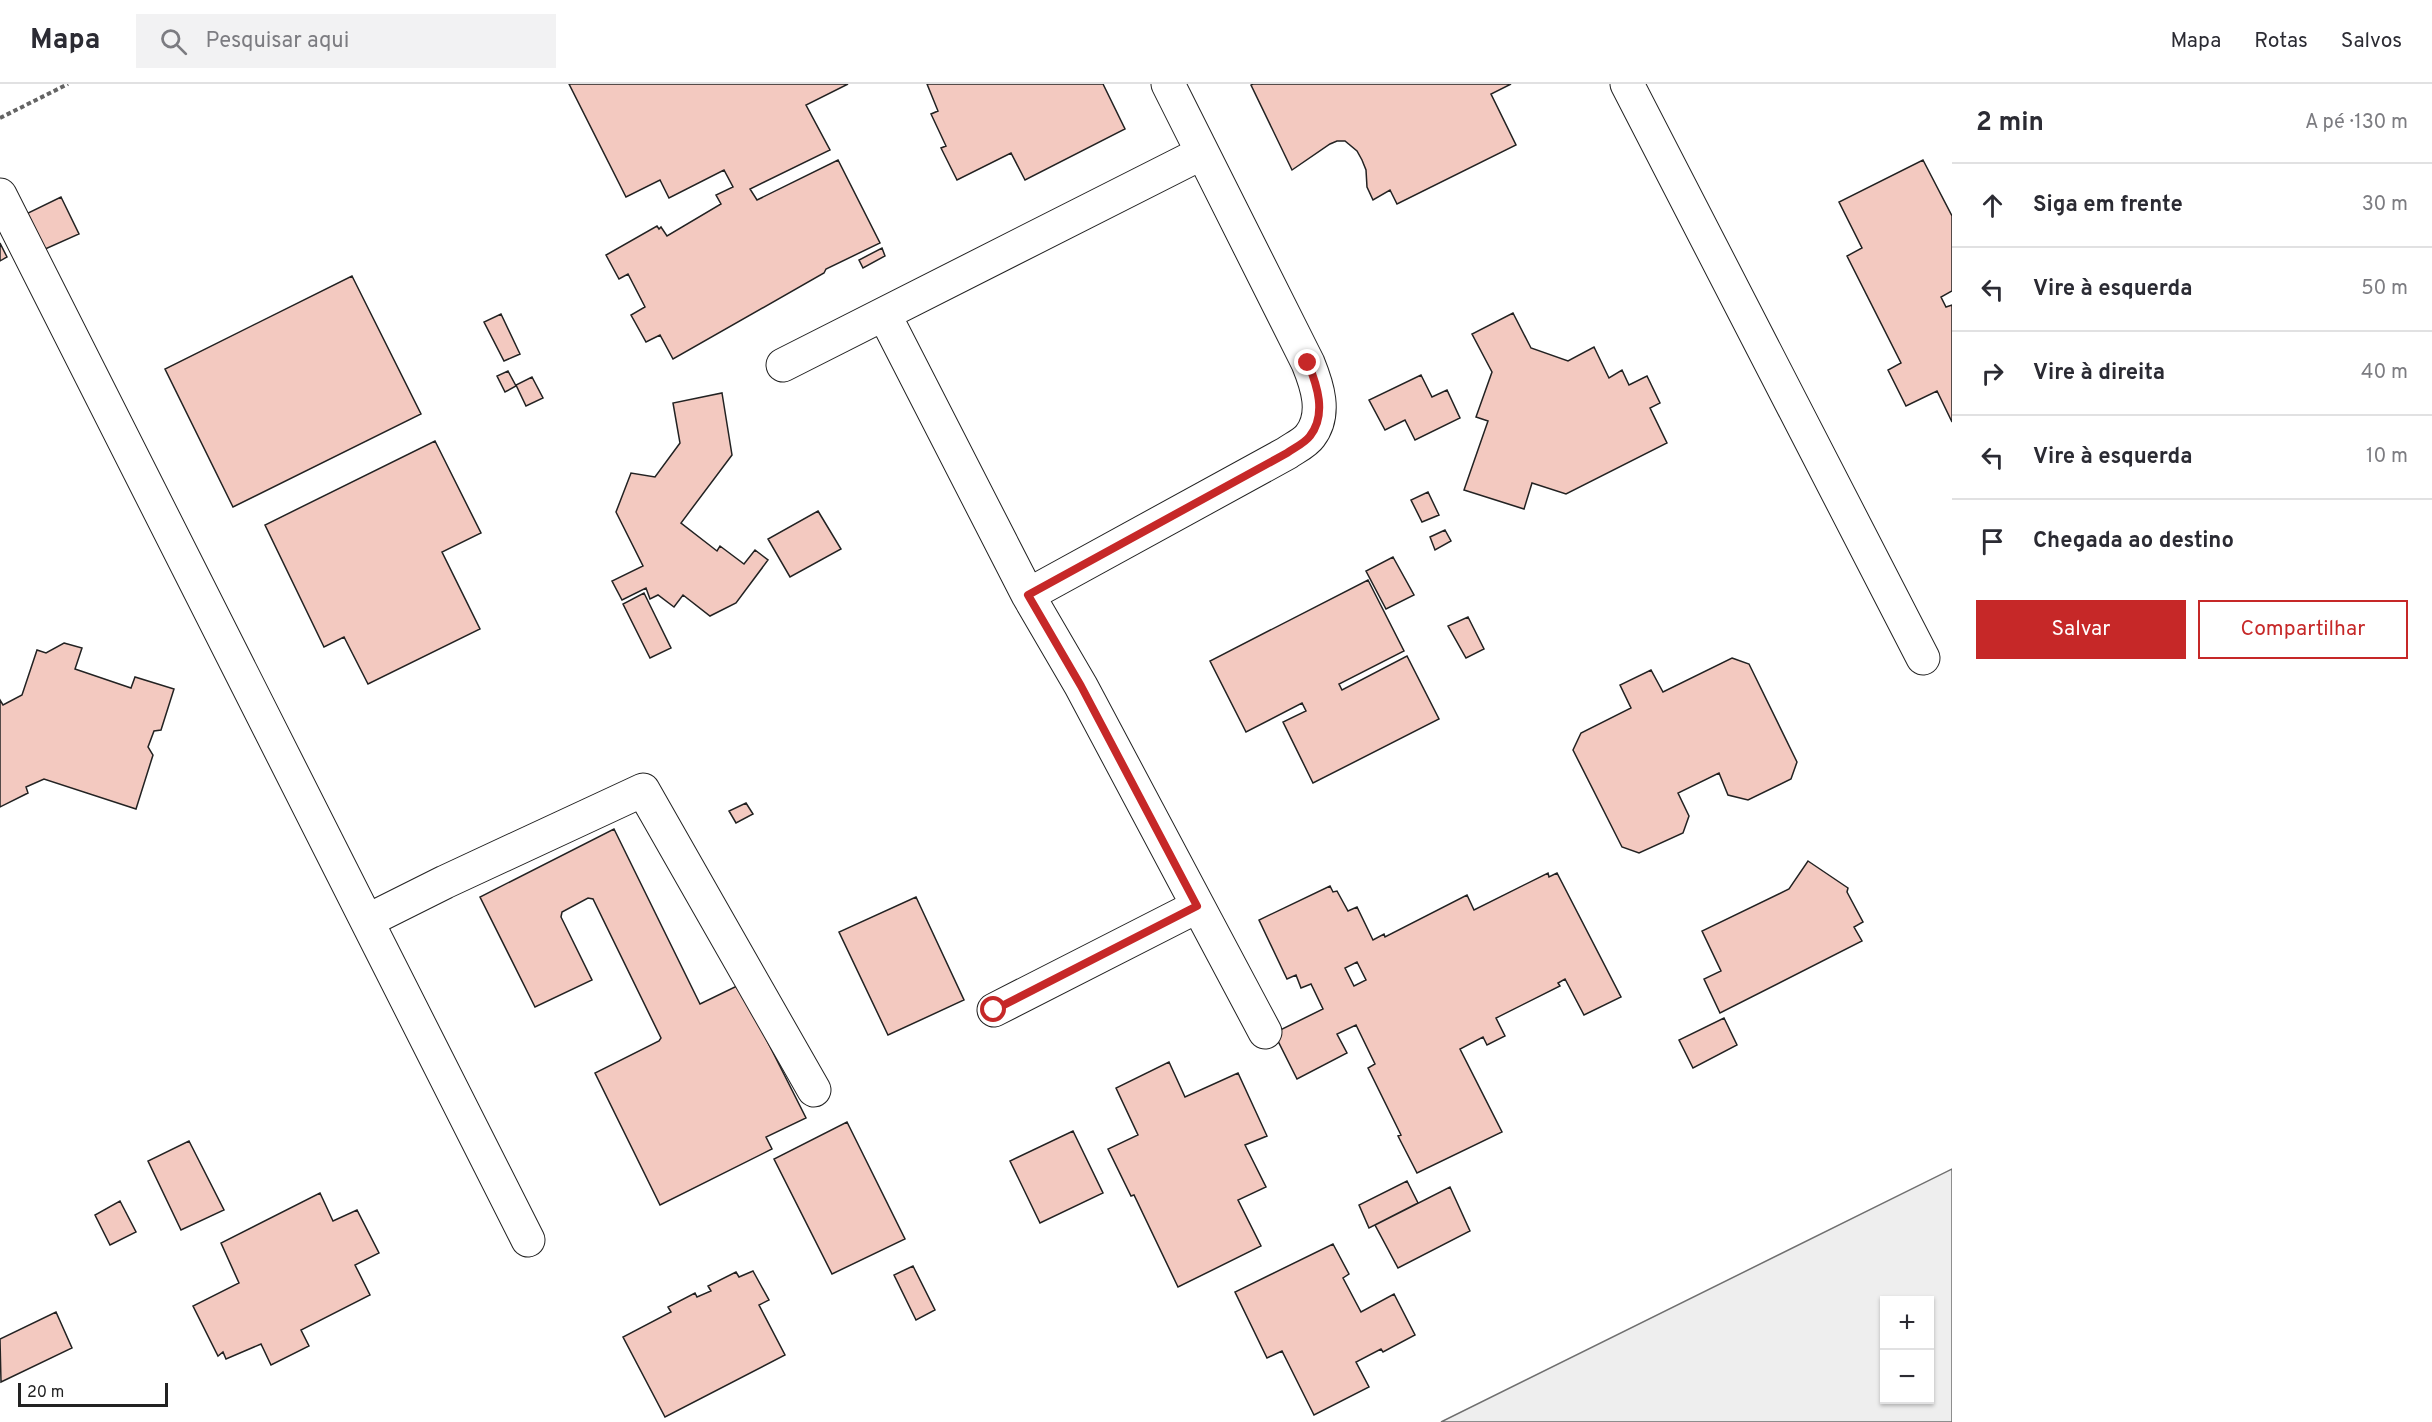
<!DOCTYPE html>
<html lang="pt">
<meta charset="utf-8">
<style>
body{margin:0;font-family:Overpass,sans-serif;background:#f2f2f3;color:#2b2b33}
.controls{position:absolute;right:18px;bottom:18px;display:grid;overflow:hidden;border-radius:0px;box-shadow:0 2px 4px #0004}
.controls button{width:54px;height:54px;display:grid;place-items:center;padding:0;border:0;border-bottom:2px solid #e1e1e2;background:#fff;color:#2b2b33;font:30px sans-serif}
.scale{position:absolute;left:18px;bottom:15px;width:150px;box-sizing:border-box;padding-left:6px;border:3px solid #222;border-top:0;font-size:16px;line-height:21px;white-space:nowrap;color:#222;-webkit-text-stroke:4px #fff;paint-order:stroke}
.stop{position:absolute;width:18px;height:18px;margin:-14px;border:4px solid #c62828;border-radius:50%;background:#fff}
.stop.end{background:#c62828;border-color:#fff;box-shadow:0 2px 6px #0008}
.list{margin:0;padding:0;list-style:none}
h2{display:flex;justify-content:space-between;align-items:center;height:78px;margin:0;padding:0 24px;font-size:26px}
h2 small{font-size:20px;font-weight:400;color:#7c7c81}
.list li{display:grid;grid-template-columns:39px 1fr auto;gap:18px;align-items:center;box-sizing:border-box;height:84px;padding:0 24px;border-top:2px solid #e1e1e2}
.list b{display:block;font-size:22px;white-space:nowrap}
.list em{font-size:20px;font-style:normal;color:#7c7c81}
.actions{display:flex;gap:12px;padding:18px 24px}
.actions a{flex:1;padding:14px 0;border:2px solid #c62828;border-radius:0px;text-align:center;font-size:21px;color:#c62828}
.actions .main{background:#c62828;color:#fff}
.icon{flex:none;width:33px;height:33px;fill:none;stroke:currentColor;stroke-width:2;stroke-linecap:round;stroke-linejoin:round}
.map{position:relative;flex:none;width:1952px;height:1338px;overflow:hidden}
header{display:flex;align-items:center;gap:36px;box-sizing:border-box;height:84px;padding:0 30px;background:#fff;border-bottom:2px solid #e1e1e2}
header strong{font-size:28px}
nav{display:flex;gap:33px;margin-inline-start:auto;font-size:21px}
.search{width:420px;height:54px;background:#f2f2f3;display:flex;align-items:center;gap:15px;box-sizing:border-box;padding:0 21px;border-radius:0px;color:#7c7c81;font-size:22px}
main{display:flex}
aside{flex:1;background:#fff}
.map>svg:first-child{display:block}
.green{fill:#eee;stroke:#6f6f6f;stroke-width:1.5;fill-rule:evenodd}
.building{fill:#f3c9c0;stroke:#222;stroke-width:1.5;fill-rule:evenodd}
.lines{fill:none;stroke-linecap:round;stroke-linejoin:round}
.minor-casing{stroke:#222;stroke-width:35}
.path{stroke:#646464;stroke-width:4;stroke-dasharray:4.5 3;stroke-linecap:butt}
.minor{stroke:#fff;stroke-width:33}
.route{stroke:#c62828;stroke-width:8}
</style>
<header>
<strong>Mapa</strong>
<div class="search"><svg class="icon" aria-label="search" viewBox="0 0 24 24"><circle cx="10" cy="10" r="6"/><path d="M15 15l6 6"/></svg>Pesquisar aqui</div>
<nav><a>Mapa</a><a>Rotas</a><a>Salvos</a></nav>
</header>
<main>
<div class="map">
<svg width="1952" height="1338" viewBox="0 0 1952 1338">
<rect width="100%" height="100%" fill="#fff"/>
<!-- green -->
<path class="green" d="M1952,1085V1338H1441ZM1884,1216H1930V1316H1884Z"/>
<!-- building -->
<path class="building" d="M569,0H848L806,21L830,66L750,105L757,116L838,76L880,159L826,185L824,189L673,275L660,251L646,258L631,231L645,223L628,190L619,195L606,171L657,142L659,145L661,143L667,152L721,120L716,111L733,103L724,86L669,114L660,96L626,113Z
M927,0H1103L1125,45L1025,96L1011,69L957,96L941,64L946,62L931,30L938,27Z
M1253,0H1511L1491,10L1516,61L1397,120L1390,106L1373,116L1367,103L1366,86L1362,76L1357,67L1345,57H1337L1330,60L1292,86L1251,1Z
M1923,76L1952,132V207L1941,213L1946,223L1952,221V338L1937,307L1906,322L1888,286L1901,279L1847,172L1862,164L1839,118Z
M61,113L79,150L43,166L26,130Z
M0,159L7,173L0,177Z
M882,164L885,172L863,184L859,176Z
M352,192L421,330L233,423L165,285Z
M1513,229L1531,264L1568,277L1594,263L1609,294L1622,286L1629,301L1647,292L1660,319L1650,324L1667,359L1566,410L1532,399L1524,425L1464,406L1488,337L1476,333L1492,288L1472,250Z
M501,230L520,270L504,277L484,238Z
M508,287L516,302L505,308L497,292Z
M1421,291L1432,313L1447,306L1460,334L1415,356L1405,336L1385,346L1369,316Z
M532,293L543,314L526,322L516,301Z
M722,309L732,371L681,439L717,467L720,462L744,480L755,466L768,476L736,519L710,532L683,511L674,523L658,511L650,515L646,504L622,516L612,497L643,482L616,428L631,389L655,393L680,359L673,319Z
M435,357L481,449L442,468L480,545L368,600L344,553L324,563L265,441Z
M1428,408L1439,431L1422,438L1411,416Z
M818,427L841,465L790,493L768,455Z
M1445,446L1451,457L1435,466L1430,453Z
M1393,473L1414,511L1386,525L1366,487Z
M1368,496L1404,567L1339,600L1342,606L1407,572L1439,635L1313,699L1283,638L1306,627L1302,619L1246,648L1210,577Z
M644,509L671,564L650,574L623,520Z
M1468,533L1484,565L1466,574L1448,542Z
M64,559L82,564L75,585L131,604L135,593L174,605L161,646L154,647L148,663L153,671L136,725L44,695L26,703L28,709L0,723V616L3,621L22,611L37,566L46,569Z
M1732,574L1749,580L1797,678L1791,695L1748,716L1728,711L1719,689L1678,709L1689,732L1683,749L1639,769L1622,763L1573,666L1581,649L1631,624L1620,601L1651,586L1663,608Z
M746,719L753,730L736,739L729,727Z
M614,745L700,920L739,901L806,1034L766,1053L772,1065L660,1121L595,989L659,957L661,954L593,815L588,814L562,828L561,833L592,896L535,923L480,813Z
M1808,777L1848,804L1847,808L1863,838L1854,843L1862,857L1720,929L1704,895L1721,887L1702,847L1789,805Z
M1548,789L1549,793L1557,789L1621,913L1584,931L1565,895L1558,899L1560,902L1496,934L1505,952L1487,961L1483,953L1460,965L1502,1048L1417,1089L1398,1052L1401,1051L1368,984L1375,980L1356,941L1337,950L1347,969L1297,995L1274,949L1323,925L1311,900L1301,904L1296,891L1287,895L1259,836L1330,802L1333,808L1337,807L1348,827L1357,823L1373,856L1384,850L1385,853L1467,811L1474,826ZM1357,878L1366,896L1354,902L1345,884Z
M916,813L964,916L888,951L839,848Z
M1724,934L1737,961L1693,984L1679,956Z
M1169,978L1185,1013L1238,989L1267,1052L1245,1061L1266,1103L1238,1116L1261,1162L1178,1203L1134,1111L1131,1112L1108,1065L1138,1051L1116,1004Z
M847,1038L905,1155L832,1190L774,1075Z
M1073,1047L1103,1109L1040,1139L1010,1077Z
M189,1057L224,1126L181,1146L148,1077Z
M1407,1097L1418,1119L1369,1144L1359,1121Z
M1450,1103L1470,1147L1398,1184L1375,1141Z
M320,1109L333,1137L357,1126L379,1169L355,1181L370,1211L301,1246L309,1262L271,1281L261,1260L226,1275L223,1268L218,1272L193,1222L239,1199L221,1159Z
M120,1117L136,1148L110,1161L95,1131Z
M1333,1160L1349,1190L1343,1194L1361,1228L1394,1210L1415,1251L1383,1268L1381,1265L1356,1278L1369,1303L1314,1331L1282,1267L1267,1274L1235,1208Z
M913,1182L935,1226L916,1236L894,1191Z
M753,1187L769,1216L759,1221L785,1271L665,1333L623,1253L671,1228L668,1223L695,1209L697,1213L711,1207L708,1202L736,1188L739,1193Z
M56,1228L72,1264L1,1298L0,1255Z"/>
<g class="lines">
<!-- minor casing -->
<g class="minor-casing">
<path id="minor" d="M1168,0L1308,279C1317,301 1327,330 1310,352C1305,359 1294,364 1287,369L1028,511L1081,602L1265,948
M1627,0L1923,574
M0,111L528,1156
M884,230L1028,511
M783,281L1202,69
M367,837L445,798L643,706L814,1006
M994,926L1198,822"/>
</g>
<!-- path -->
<path class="path" d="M0,34L68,0"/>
<!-- minor -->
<use href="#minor" class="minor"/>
</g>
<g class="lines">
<!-- route -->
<path class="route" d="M994,926L1197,822L1081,602L1028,511L1287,369C1294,364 1305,359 1310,352C1327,330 1317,301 1308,279"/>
</g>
</svg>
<div class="controls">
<button>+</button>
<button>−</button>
</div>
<div class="scale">20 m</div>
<div class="stop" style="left:994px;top:926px"></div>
<div class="stop end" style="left:1308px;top:279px"></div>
</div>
<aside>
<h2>2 min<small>A pé · 130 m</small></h2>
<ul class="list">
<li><svg class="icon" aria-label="ahead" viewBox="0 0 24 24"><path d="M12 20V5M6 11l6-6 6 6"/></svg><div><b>Siga em frente</b></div><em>30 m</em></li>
<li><svg class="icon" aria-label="left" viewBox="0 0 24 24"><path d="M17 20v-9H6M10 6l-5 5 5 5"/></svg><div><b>Vire à esquerda</b></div><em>50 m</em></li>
<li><svg class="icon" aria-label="right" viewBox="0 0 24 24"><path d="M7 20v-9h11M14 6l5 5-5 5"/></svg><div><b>Vire à direita</b></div><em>40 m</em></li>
<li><svg class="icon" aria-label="left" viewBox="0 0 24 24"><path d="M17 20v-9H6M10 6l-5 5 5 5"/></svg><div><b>Vire à esquerda</b></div><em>10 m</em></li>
<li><svg class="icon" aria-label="arrive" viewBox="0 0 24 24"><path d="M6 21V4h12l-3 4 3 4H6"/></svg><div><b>Chegada ao destino</b></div></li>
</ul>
<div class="actions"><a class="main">Salvar</a><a>Compartilhar</a></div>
</aside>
</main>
